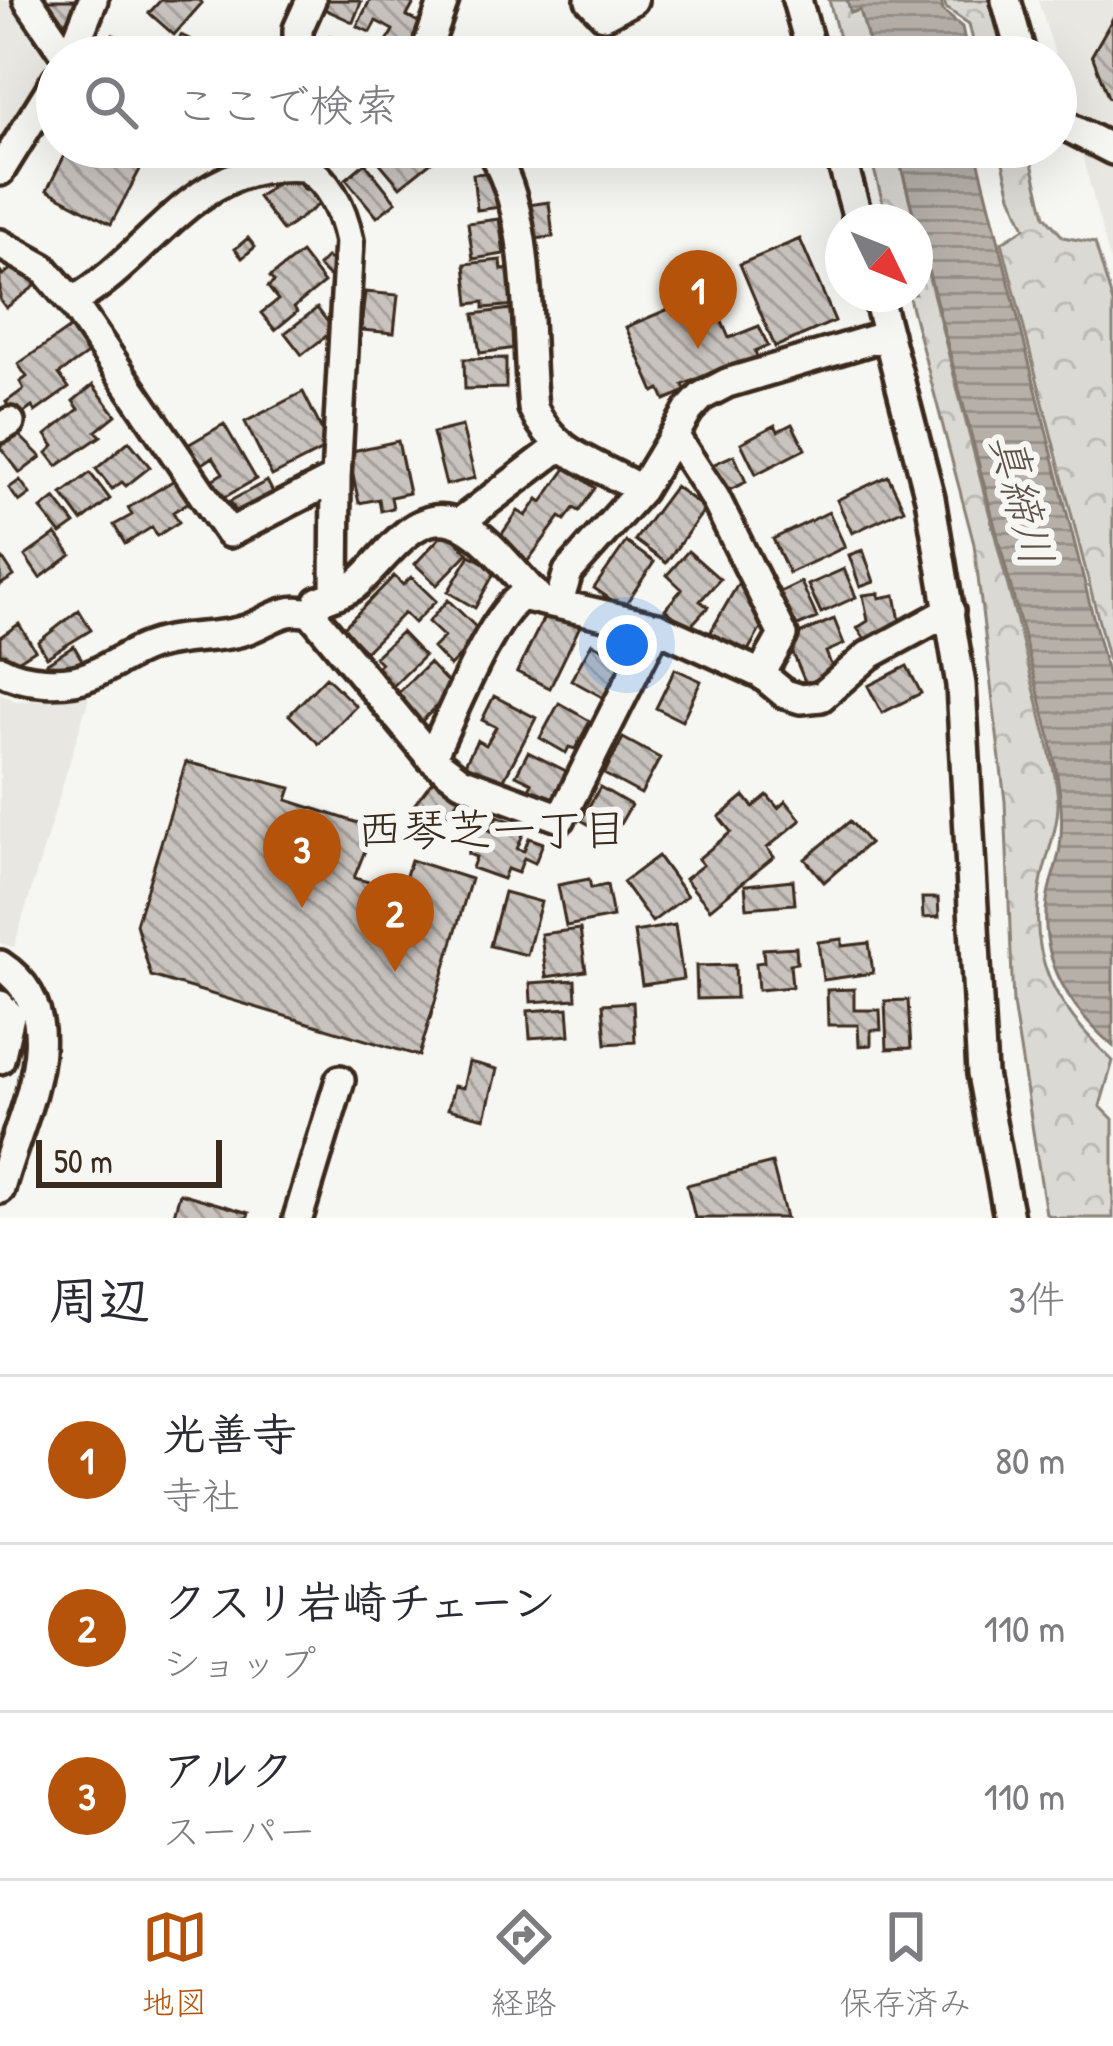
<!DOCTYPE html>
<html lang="ja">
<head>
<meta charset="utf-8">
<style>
	:root { --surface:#fff; --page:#f7f7f7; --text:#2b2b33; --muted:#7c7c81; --line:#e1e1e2; --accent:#b45309 }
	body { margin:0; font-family:"Patrick Hand","Klee One",sans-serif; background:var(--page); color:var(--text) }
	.compass { position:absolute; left:825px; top:204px; width:108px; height:108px; border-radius:50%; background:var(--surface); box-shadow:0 12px 48px #0002; rotate:133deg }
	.scale { position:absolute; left:36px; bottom:30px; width:186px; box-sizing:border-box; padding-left:12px; border:6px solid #3b2a1e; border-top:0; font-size:33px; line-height:42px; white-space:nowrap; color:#3b2a1e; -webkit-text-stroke:9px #f6f6f2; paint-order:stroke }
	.you { position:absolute; left:627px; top:645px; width:42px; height:42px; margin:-30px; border:9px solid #fff; border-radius:50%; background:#1a73e8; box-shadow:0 0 0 18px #1a73e833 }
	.badge { display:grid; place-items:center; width:78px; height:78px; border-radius:50%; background:var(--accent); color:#fff; font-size:39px; font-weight:700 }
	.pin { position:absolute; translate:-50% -99px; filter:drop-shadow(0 3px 6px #0008) }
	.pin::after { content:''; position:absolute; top:63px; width:42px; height:36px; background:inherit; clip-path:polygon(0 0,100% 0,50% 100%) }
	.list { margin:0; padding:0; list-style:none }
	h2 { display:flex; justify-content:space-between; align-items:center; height:156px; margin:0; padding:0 48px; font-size:51px }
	h2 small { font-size:39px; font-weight:400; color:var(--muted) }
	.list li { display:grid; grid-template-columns:78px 1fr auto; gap:36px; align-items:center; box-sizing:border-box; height:168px; padding:0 48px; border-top:3px solid var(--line) }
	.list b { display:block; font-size:45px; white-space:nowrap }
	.list p { margin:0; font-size:39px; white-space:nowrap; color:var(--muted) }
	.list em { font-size:39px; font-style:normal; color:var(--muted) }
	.icon { flex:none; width:66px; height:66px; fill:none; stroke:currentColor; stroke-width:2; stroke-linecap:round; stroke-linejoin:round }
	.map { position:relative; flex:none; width:1113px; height:1218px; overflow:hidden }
	.search { position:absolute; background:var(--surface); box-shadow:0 12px 48px #0002; left:36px; right:36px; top:36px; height:132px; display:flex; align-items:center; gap:30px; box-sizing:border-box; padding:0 42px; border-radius:66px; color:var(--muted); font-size:45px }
	.sheet { height:660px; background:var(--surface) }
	nav { display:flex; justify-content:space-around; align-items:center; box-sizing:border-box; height:168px; border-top:3px solid var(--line); background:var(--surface); font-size:33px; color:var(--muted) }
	nav a { display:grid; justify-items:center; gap:6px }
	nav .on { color:var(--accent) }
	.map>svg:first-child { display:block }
	.built { fill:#e8e7e2 }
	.park { fill:url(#park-crowns); stroke:#8a8278; stroke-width:3 }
	.water { fill:url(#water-rules); stroke:#857a71; stroke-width:3 }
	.building { fill:url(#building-back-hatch); stroke:#3b2a1e; stroke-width:3 }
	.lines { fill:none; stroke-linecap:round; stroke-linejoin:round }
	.minor-casing { stroke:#3b2a1e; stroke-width:36 }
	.minor { stroke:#f6f6f2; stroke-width:27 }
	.labels { text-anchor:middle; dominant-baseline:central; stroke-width:12; stroke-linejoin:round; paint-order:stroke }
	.water-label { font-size:45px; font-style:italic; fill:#605248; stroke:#f6f6f2 }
	.neighbourhood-label { font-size:45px; fill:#3b2a1e; stroke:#f6f6f2 }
</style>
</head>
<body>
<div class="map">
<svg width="1113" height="1218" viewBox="0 0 1113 1218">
	<defs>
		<pattern id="park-crowns" width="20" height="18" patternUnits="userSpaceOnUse" patternTransform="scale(3)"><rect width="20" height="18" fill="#dad9d3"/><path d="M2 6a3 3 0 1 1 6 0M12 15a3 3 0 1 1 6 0" fill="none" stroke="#bcbab5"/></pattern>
		<pattern id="water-rules" width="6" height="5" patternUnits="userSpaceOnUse" patternTransform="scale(3)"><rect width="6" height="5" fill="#b6b0a9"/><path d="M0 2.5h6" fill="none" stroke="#958f89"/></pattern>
		<pattern id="building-back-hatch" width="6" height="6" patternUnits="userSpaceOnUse" patternTransform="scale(3)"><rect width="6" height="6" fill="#c8c3be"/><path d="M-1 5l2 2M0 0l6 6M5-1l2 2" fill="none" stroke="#a49f9a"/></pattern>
	</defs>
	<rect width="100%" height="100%" fill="#f6f6f2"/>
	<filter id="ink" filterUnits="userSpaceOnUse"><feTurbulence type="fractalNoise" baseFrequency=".00833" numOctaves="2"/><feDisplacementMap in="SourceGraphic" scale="24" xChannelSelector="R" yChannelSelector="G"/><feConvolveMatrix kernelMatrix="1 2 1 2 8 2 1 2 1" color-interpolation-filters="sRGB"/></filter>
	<g filter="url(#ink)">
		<!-- built -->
		<path class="built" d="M0 0H24L55 50 0 144Z
			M1038 0H1113V272L1056 57Z
			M0 693 16 701 89 697 14 947 0 943Z"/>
		<!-- park -->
		<path class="park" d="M829 0H858L873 57H844Z
			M944 0H989L1004 57H977L969 24 946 8Z
			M868 147H896L915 222H888Z
			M999 147H1028L1045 216 1063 237 1095 243 1113 303V677L1002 242 1025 228 1011 195Z
			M915 223 1047 739C1051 760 1058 783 1058 804 1058 827 1047 855 1042 878 1025 958 1057 1008 1113 1061L1100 1106 1113 1119V1218H1057L1046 1214 1013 1004 1005 801 974 544 908 294H915Z"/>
		<!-- water -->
		<path class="water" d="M847 0H941L943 11 962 27 968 57H873L860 10 851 13Z
			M896 147H975L1113 696V1046C1070 1009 1039 960 1047 901 1049 882 1058 865 1060 847 1065 809 1057 774 1050 737Z"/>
		<!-- building -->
		<path class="building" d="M49 0H81L72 24 44 14Z
			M161 0H199L202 3 174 35 149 13Z
			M326 0H357L361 2 353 22 322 8Z
			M370 0 414 3 407 16 420 23 414 35 420 39 412 56 386 43 393 30 376 21 370 32 357 26Z
			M1113 18V100L1108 97 1092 55Z
			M113 35 161 52 160 57H105Z
			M181 35 202 45 196 57H171Z
			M330 36 360 49 357 57H321Z
			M69 147H152L111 224 47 190Z
			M397 147H426L436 158 400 187 379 162Z
			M502 147H550L543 163Z
			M365 163 396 202 377 217 346 179Z
			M497 172 501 207 477 210 473 174Z
			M291 173 304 190 309 186 321 203 283 231 258 197Z
			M549 202 553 237 524 240 521 206Z
			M499 219 504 254 473 259 468 223Z
			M248 238 255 247 242 258 235 249Z
			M800 239 835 321 775 347 740 264Z
			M301 253 324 283 294 307 297 312 275 330 261 313 278 300 268 287 274 282 270 277Z
			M327 257 342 272 333 281 318 266Z
			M501 260 502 270 512 269 516 305 484 308V302L469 304 465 264Z
			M16 265 23 274 28 270 39 283 6 308 0 300V271L3 275Z
			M365 292 398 295 394 333 361 330Z
			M709 292 729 338 759 326 768 346 755 351 759 363 732 375 728 365 683 385 686 391 665 400 660 389 654 392 626 327Z
			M317 308 334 330 302 355 285 333Z
			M511 309 516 348 480 353 474 314Z
			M71 327 89 353 59 374 69 388 35 412 32 407 17 418 6 402 24 389 20 382 27 377 18 364Z
			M506 358V388L465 389 464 359Z
			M93 385 116 415 96 431 101 436 57 466 47 453 54 446 46 435 79 409 73 401Z
			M303 392 330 446 272 476 245 422Z
			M224 424 256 479 218 501 207 483 223 473 213 457 198 467 186 446Z
			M792 424 805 449 756 474 741 443 775 425 778 431Z
			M462 426 475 478 446 485 433 433Z
			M17 433 41 457 20 473 0 447Z
			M129 441 150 467 126 486 122 482 112 489 96 469Z
			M398 441 409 493 391 497 393 508 381 511 379 499 359 503 348 452Z
			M734 455 746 482 725 492 712 465Z
			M567 467 595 488 579 511 574 508 565 520 560 517 525 565 495 544 518 511 526 516 538 499 542 502Z
			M90 473 110 499 82 521 62 494Z
			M888 476 904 509 852 533 837 500Z
			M176 479 189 502 173 512 179 522 157 536 152 527 125 544 114 525 132 515 128 508Z
			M20 480 30 494 19 502 9 488Z
			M267 481 277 500 240 519 230 501Z
			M675 486 705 509 666 563 635 540Z
			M55 498 75 524 61 534 41 509Z
			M829 512 845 547 789 573 773 539Z
			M446 531 468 553 437 585 415 564Z
			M56 534 71 555 40 578 25 556Z
			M626 542 654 562 623 608 594 588Z
			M863 550 874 582 860 587 849 555Z
			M688 551 720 579 700 601 708 607 688 629 665 609 682 589 667 575Z
			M470 555 496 570 475 608 448 592Z
			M3 559 14 576 0 585V561Z
			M844 569 856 597 821 613 808 585Z
			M394 576 403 585 411 577 436 601 414 623 404 613 366 651 343 628Z
			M739 582 761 628 746 654 710 633Z
			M801 582 817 618 793 628 778 593Z
			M879 593V598L895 595 901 626 870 646 857 628 868 621 863 595Z
			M448 600 482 633 450 666 433 648 444 637 428 622Z
			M548 609 581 624 550 688 517 672Z
			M79 610 91 630 47 657 38 642Z
			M834 619 844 644 826 652 834 672 806 684 787 639Z
			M19 624 35 650 5 669 0 661V637Z
			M401 632 424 656 387 692 369 674 381 663 375 657Z
			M592 643 624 660 604 698 571 680Z
			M74 646 82 660 56 676 47 663Z
			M429 663 454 689 420 723 394 697Z
			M907 666 921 693 882 713 868 686Z
			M675 669 701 681 682 721 656 708Z
			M326 677 356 706 319 744 289 715Z
			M494 696 536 718 502 783 465 764 477 740 486 745 496 727 482 720Z
			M559 703 590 721 575 749 569 747 566 753 540 738Z
			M623 738 660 758 641 794 604 774Z
			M528 752 570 773 554 804 528 791 532 783 516 775Z
			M186 762 291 788 287 800 374 828 354 878 401 891 411 860 471 879 419 1056 151 976 136 924Z
			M436 776 461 796 433 833 408 813Z
			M600 787 631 805 612 838 581 820Z
			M767 795 778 808 786 801 801 820 767 848 774 857 710 909 685 879 703 865 698 859 731 832 719 817 744 796 753 807Z
			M497 816 526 827 517 849 524 851 529 838 543 843 535 863 524 858 518 873 507 869 503 879 472 868 476 857 468 854 479 826 491 831Z
			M850 821 869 843 824 882 805 859Z
			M658 856 687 896 652 922 623 882Z
			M589 879 591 888 607 885 613 917 566 926 558 885Z
			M793 880 795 904 747 908 745 885Z
			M504 892 541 902 527 955 490 946Z
			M922 898H938L939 917 923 918Z
			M675 925 683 979 642 985 634 932Z
			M580 929 586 971 546 977 541 934Z
			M842 939V946L869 943 873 973 823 980 818 942Z
			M796 947 797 963 790 964 792 987 758 990 756 963 764 962 763 949Z
			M735 965 736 998 697 999 696 966Z
			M575 980 576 999 531 1002 530 983Z
			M854 989V1010H880L881 1030H871V1045L859 1046 858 1025H828L827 990Z
			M908 1000 911 1048 887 1049 885 1001Z
			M633 1002 635 1042 606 1044 603 1004Z
			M568 1008 570 1035 530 1038 528 1011Z
			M469 1062 497 1069 485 1118 448 1109 454 1086 463 1088Z
			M772 1163 786 1218H695L687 1185Z
			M180 1193 249 1213 247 1218H173Z"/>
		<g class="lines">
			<defs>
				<path id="minor" d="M28 0 67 57
					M590 0 604 15 633 0
					M797 0 813 57
					M1006 0 1022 57
					M70 57 93 0
					M298 57V29L311 0
					M424 57 444 0
					M1056 121 1113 150
					M315 147 305 167C331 183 343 212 349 241L336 478 335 594
					M489 147C534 212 525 330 533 408 556 458 598 463 641 490
					M838 147 859 222
					M0 171 57 79
					M0 244 43 268 72 302 229 533 336 478
					M877 294 930 498 961 685 982 1074 1009 1218
					M72 302C156 254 193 158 305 167
					M0 428 10 422
					M675 437 715 498 783 635 761 674
					M459 523 559 447
					M319 601C331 596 344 593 354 586 385 562 415 501 462 525 490 539 515 575 538 597
					M559 602 568 572 641 490 689 410 702 396 727 383 888 335
					M0 670C23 683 66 686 91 675 111 667 129 653 150 646 181 635 215 639 242 631 268 624 283 604 312 614L431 758 461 781 561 818 657 627
					M431 758C451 719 489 618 522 596L657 627 761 674 785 694 801 699 821 697 869 655 950 611
					M0 965C79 1017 18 1118 0 1189
					M0 1005 10 1016 0 1059
					M298 1218 340 1080"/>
			</defs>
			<!-- minor casing -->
			<use href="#minor" class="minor-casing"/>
			<!-- minor -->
			<use href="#minor" class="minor"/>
		</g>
	</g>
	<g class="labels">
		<!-- water labels -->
		<g class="water-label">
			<text transform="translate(1023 499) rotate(76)">真締川</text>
		</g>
		<!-- neighbourhood labels -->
		<g class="neighbourhood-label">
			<text x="492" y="828">西琴芝一丁目</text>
		</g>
	</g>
</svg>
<svg class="compass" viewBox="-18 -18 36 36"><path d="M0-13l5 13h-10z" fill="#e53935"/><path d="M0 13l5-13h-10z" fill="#7c7c81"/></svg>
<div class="scale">50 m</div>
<div class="you"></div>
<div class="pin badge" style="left:698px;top:349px">1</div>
<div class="pin badge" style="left:395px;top:972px">2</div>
<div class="pin badge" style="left:302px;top:908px">3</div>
<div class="search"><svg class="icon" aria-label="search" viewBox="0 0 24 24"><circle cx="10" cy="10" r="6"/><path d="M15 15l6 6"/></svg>ここで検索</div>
</div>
<section class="sheet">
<h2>周辺<small>3件</small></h2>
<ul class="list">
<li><span class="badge">1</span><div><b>光善寺</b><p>寺社</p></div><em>80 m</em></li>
<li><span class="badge">2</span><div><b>クスリ岩崎チェーン</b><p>ショップ</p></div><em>110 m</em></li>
<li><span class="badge">3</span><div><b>アルク</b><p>スーパー</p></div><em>110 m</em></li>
</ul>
</section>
<nav>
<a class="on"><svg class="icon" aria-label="map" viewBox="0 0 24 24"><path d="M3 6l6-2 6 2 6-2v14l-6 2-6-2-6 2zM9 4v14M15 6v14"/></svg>地図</a>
<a><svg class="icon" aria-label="directions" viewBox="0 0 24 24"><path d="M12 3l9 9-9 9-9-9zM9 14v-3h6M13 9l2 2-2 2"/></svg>経路</a>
<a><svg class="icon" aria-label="saved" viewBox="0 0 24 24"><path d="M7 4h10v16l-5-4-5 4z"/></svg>保存済み</a>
</nav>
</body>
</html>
